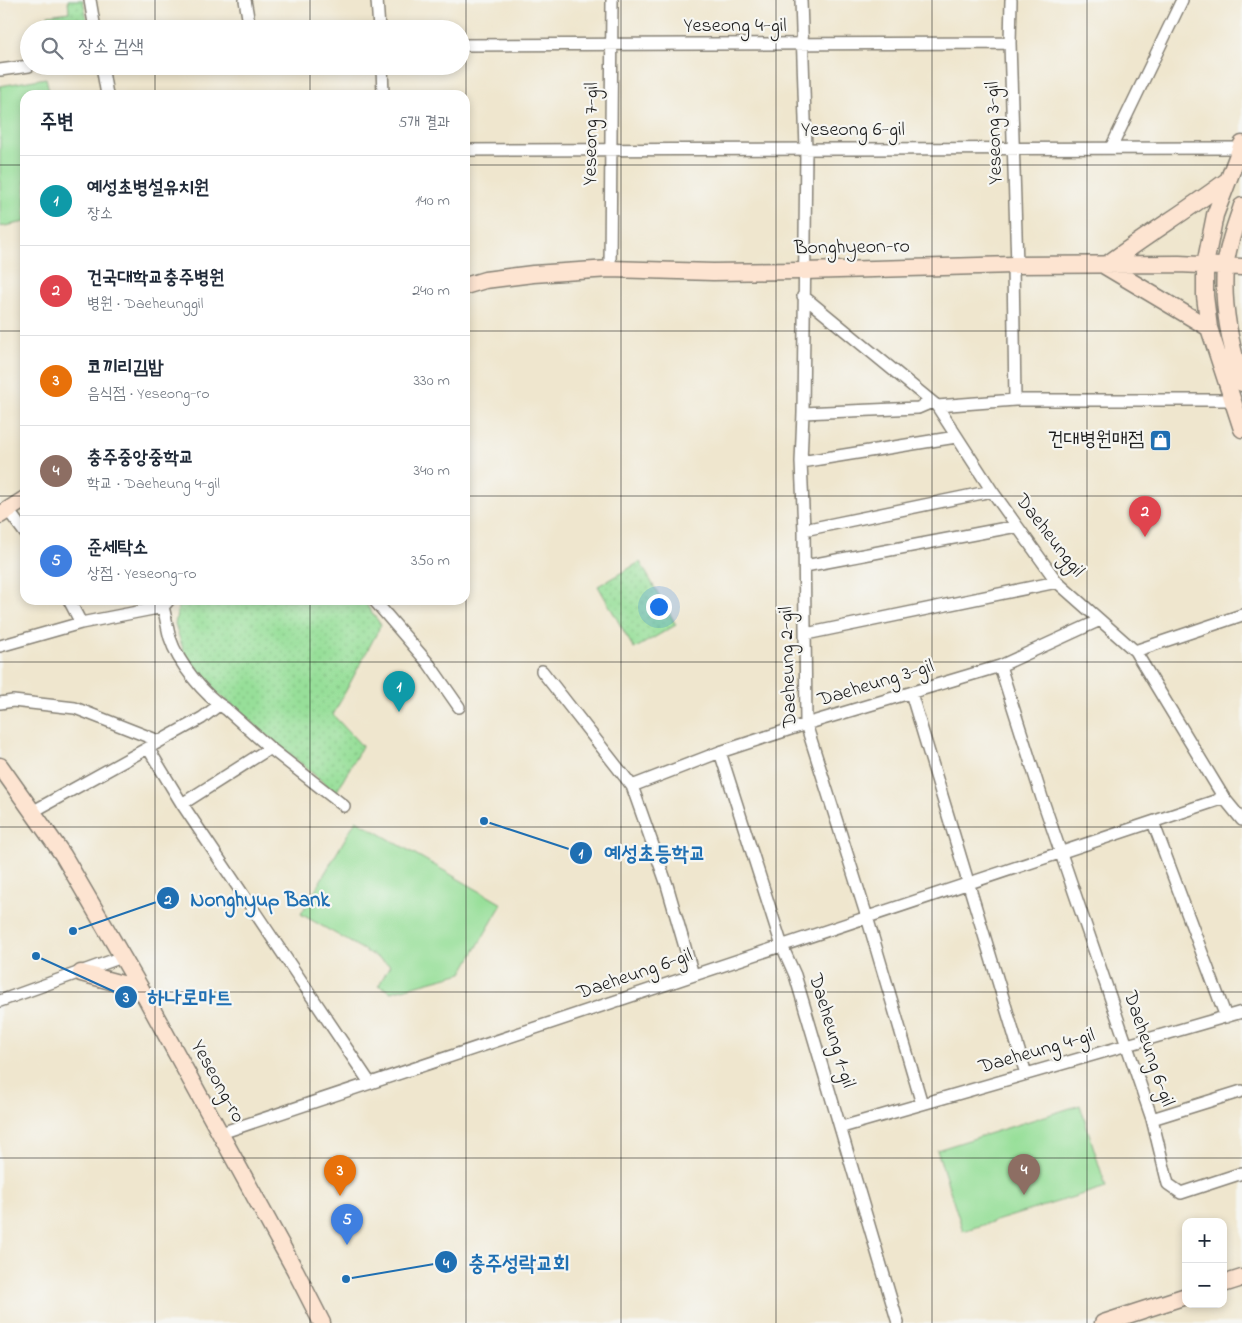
<!DOCTYPE html>
<html lang="ko">
<head>
<meta charset="utf-8">
<style>
	:root { --surface:#fff; --page:#f2f2f3; --text:#1f2937; --muted:#747a83; --line:#e0e1e3; --accent:#b45309 }
	body { margin:0; font-family:"Indie Flower","Poor Story",sans-serif; background:var(--page); color:var(--text) }
	.controls { position:absolute; right:15px; bottom:15px; display:grid; overflow:hidden; border-radius:10px; box-shadow:0 2px 8px #0003 }
	.controls button { width:45px; height:45px; display:grid; place-items:center; padding:0; border:0; border-bottom:1px solid var(--line); background:var(--surface); color:var(--text); font:25px sans-serif }
	.you { position:absolute; left:658px; top:606px; width:18px; height:18px; margin:-12px; border:4px solid #fff; border-radius:50%; background:#1a73e8; box-shadow:0 0 0 8px #1a73e833 }
	.badge { display:grid; place-items:center; width:32px; height:32px; border-radius:50%; background:var(--accent); color:#fff; font-size:16px; font-weight:700 }
	.pin { position:absolute; translate:-50% -41px; filter:drop-shadow(0 1px 2px #0008) }
	.pin::after { content:''; position:absolute; top:26px; width:18px; height:15px; background:inherit; clip-path:polygon(0 0,100% 0,50% 100%) }
	.list { margin:0; padding:0; list-style:none }
	h2 { display:flex; justify-content:space-between; align-items:center; height:65px; margin:0; padding:0 20px; font-size:21px }
	h2 small { font-size:16px; font-weight:400; color:var(--muted) }
	.list li { display:grid; grid-template-columns:32px 1fr auto; gap:15px; align-items:center; box-sizing:border-box; height:90px; padding:0 20px; border-top:1px solid var(--line) }
	.list b { display:block; font-size:19px; white-space:nowrap }
	.list p { margin:0; font-size:16px; white-space:nowrap; color:var(--muted) }
	.list em { font-size:16px; font-style:normal; color:var(--muted) }
	.icon { flex:none; width:28px; height:28px; fill:none; stroke:currentColor; stroke-width:2; stroke-linecap:round; stroke-linejoin:round }
	.map { position:relative; flex:none; width:1242px; height:1323px; overflow:hidden }
	.search { position:absolute; background:var(--surface); box-shadow:0 2px 8px #0003; left:20px; top:20px; width:450px; height:55px; display:flex; align-items:center; gap:12px; box-sizing:border-box; padding:0 18px; border-radius:28px; color:var(--muted); font-size:19px }
	.panel { position:absolute; background:var(--surface); box-shadow:0 2px 8px #0003; left:20px; top:90px; width:450px; height:515px; border-radius:15px }
	.map>svg:first-child { display:block }
	.grass { fill:url(#grass-dots); stroke:#5a7e5a }
	.pitch { fill:#97df99; stroke:#5a7e5a }
	.lines { fill:none; stroke-linecap:round; stroke-linejoin:round }
	.street-casing { stroke:#868175; stroke-width:14 }
	.secondary-casing { stroke:#868175; stroke-width:19 }
	.street { stroke:#fff; stroke-width:11 }
	.secondary { stroke:#fde4d1; stroke-width:16 }
	.grid { fill:none; stroke:#1c1c1c; stroke-width:1; stroke-opacity:0.55 }
	.labels { text-anchor:middle; dominant-baseline:central; stroke-width:4.5; stroke-linejoin:round; paint-order:stroke }
	.street-label { font-size:20px; fill:#1c1c1c; stroke:#f6f6f2 }
	.poi-label { font-size:20px; fill:#1c1c1c; stroke:#f6f6f2; text-anchor:end }
	.leader { fill:none; stroke:#1f6fb2; stroke-width:2 }
	.callout-dot { fill:#1f6fb2; stroke:#f6f6f2; stroke-width:2 }
	.mark-label { font-size:15px; text-anchor:middle; font-weight:bold; fill:#fff }
	.callout-label { font-size:21px; text-anchor:middle; font-weight:bold; fill:#1f6fb2; stroke:#f6f6f2; stroke-width:4.5; stroke-linejoin:round; paint-order:stroke }
</style>
</head>
<body>
<div class="map">
<svg width="1242" height="1323" viewBox="0 0 1242 1323">
	<defs>
		<pattern id="grass-dots" width="8" height="8" patternUnits="userSpaceOnUse" patternTransform="scale(1.25)"><rect width="8" height="8" fill="#97df99"/><path d="M2 2h.1M6 6h.1" fill="none" stroke="#82bf83" stroke-width="1.8" stroke-linecap="round"/></pattern>
	</defs>
	<rect width="100%" height="100%" fill="#f6f6f2"/>
	<filter id="ink" filterUnits="userSpaceOnUse"><feTurbulence type="fractalNoise" baseFrequency=".02" numOctaves="2"/><feDisplacementMap in="SourceGraphic" scale="10" xChannelSelector="R" yChannelSelector="G"/><feConvolveMatrix kernelMatrix="1 2 1 2 8 2 1 2 1" color-interpolation-filters="sRGB"/></filter>
	<filter id="wash" filterUnits="userSpaceOnUse"><feTurbulence type="fractalNoise" baseFrequency=".0096" numOctaves="4" result="noise"/><feDisplacementMap in="SourceGraphic" scale="20" xChannelSelector="R" yChannelSelector="G"/><feGaussianBlur stdDeviation="1.12" result="paint"/><feColorMatrix in="noise" values="0 0 0 0 0 0 0 0 0 0 0 0 0 0 0 0 0 1.4 0 .05"/><feComposite in="paint" operator="in"/></filter>
	<g filter="url(#wash)">
		<rect width="100%" height="100%" fill="#efe6ce"/>
		<!-- grass -->
		<path class="grass" d="M68 0H83L89 29H50L48 15 69 12Z
			M640 562 676 625 634 649 598 586Z
			M183 600H363L381 625 333 715 362 746 336 793 205 683 184 652 175 624 178 607Z"/>
		<!-- pitch -->
		<path class="pitch" d="M46 78 50 95H25V222L0 227V86Z
			M356 820 502 904 462 973 391 992 379 985 390 965 301 914Z
			M1080 1105 1106 1187 963 1231 937 1150Z"/>
	</g>
	<g filter="url(#ink)">
		<g class="lines">
			<defs>
				<path id="street" d="M90 0 95 29
					M245 0 250 29
					M377 0 379 29
					M801 0 806 149 803 413 801 462 804 530 806 724 867 917 922 1104
					M1011 0 1010 43 1017 265
					M461 45 1010 43
					M102 66 107 95
					M382 66 383 95
					M0 70 29 66
					M1111 148 1182 0
					M465 150 1240 148
					M1013 265 1015 400
					M610 269 612 0
					M803 296 937 406 992 491 1057 582 1135 651 1224 798 1242 820
					M937 406 1015 400H1233
					M803 413 918 408 932 402
					M801 462 956 437
					M8 510 25 533
					M804 530 992 491
					M805 566 1017 526
					M69 600 81 623
					M374 600 429 664 459 707
					M163 607C166 617 167 628 170 638 178 663 204 695 226 709L270 748 344 806
					M806 634 1057 582
					M0 646 81 623 163 607 169 600
					M1135 651 1242 615
					M1000 666 1042 798 1152 1119 1168 1184 1181 1193 1242 1173
					M542 671 632 786 667 885 693 975
					M911 693 1026 1074
					M0 703 13 701 75 708 159 741
					M148 748 182 804 370 1083
					M720 752 782 946 795 975 898 1323
					M632 786 720 752 806 724 1000 666 1098 621
					M182 804 270 748
					M32 812 202 718 219 705
					M1153 822 1226 1017
					M0 1001 122 957
					M1152 1119 1242 1091
					M842 1127 1242 1012
					M221 1133 1224 798"/>
				<path id="secondary" d="M1242 144 1215 215 1205 265V296L1209 328 1242 429
					M1242 206C1235 226 1227 248 1225 269 1222 308 1231 346 1242 383
					M465 286 485 280 533 274 610 269 713 272 804 271 1013 265 1179 264 1242 267
					M1209 328 1105 266C1145 236 1188 210 1228 180
					M0 515 25 499
					M0 766 63 855 141 989 295 1270 322 1323
					M81 973 141 989
					M1223 1284 1242 1278
					M1103 1323 1186 1296"/>
			</defs>
			<!-- street casing -->
			<use href="#street" class="street-casing"/>
			<!-- secondary casing -->
			<use href="#secondary" class="secondary-casing"/>
			<!-- street -->
			<use href="#street" class="street"/>
			<!-- secondary -->
			<use href="#secondary" class="secondary"/>
		</g>
	</g>
	<!-- grid -->
	<path class="grid" d="M155 0V29M310 0V29M466 0V1323M621 0V1323M776 0V1323M932 0V1323M1087 0V1323M155 66V95M310 66V95M0 165H25M465 165H1242M0 331H25M465 331H1242M0 496H25M465 496H1242M155 600V1323M310 600V1323M0 662H1242M0 827H1242M0 992H1242M0 1158H1242"/>
	<!-- icons -->
	<defs>
		<symbol id="shop-square" viewBox="-11 -11 22 22"><rect x="-9" y="-9" width="18" height="18" rx="4" fill="#1f6fb2" stroke="#f6f6f2"/><path d="M-5-2.5h2.3a2.7 3.5 0 0 1 5.4 0H5L5.5 6h-11ZM-1.5-2.5h3a1.5 2.3 0 0 0-3 0Z" fill="#fff"/></symbol>
	</defs>
	<g fill-rule="evenodd">
		<use href="#shop-square" x="1148" y="428" width="25" height="25"/>
	</g>
	<g class="labels">
		<!-- street labels -->
		<g class="street-label">
			<text x="735" y="26">Yeseong 4-gil</text>
			<text x="853" y="130">Yeseong 6-gil</text>
			<text transform="translate(995 133) rotate(-92)">Yeseong 3-gil</text>
			<text transform="translate(592 134) rotate(-89)">Yeseong 7-gil</text>
			<text transform="translate(852 248) rotate(-1)">Bonghyeon-ro</text>
			<text transform="translate(1049 536) rotate(52)">Daeheunggil</text>
			<text transform="translate(789 667) rotate(-92)">Daeheung 2-gil</text>
			<text transform="translate(876 684) rotate(-17)">Daeheung 3-gil</text>
			<text transform="translate(635 975) rotate(-19)">Daeheung 6-gil</text>
			<text transform="translate(831 1031) rotate(73)">Daeheung 1-gil</text>
			<text transform="translate(1148 1049) rotate(71)">Daeheung 6-gil</text>
			<text transform="translate(1037 1052) rotate(-16)">Daeheung 4-gil</text>
			<text transform="translate(217 1082) rotate(61)">Yeseong-ro</text>
		</g>
		<!-- poi labels -->
		<g class="poi-label">
			<text x="1144" y="440">건대병원매점</text>
		</g>
	</g>
	<!-- callouts -->
	<path class="leader" d="M484 821L581 853M73 931L168 898M36 956L126 997M346 1279L446 1262"/>
	<g class="callout-dot">
		<circle cx="484" cy="821" r="5"/>
		<circle cx="73" cy="931" r="5"/>
		<circle cx="36" cy="956" r="5"/>
		<circle cx="346" cy="1279" r="5"/>
		<circle cx="581" cy="853" r="12"/>
		<circle cx="168" cy="898" r="12"/>
		<circle cx="126" cy="997" r="12"/>
		<circle cx="446" cy="1262" r="12"/>
	</g>
	<g class="mark-label">
		<text x="581" y="858">1</text>
		<text x="168" y="904">2</text>
		<text x="126" y="1002">3</text>
		<text x="446" y="1268">4</text>
	</g>
	<g class="callout-label">
		<text x="655" y="860">예성초등학교</text>
		<text x="260" y="906">Nonghyup Bank</text>
		<text x="190" y="1004">하나로마트</text>
		<text x="519" y="1270">충주성락교회</text>
	</g>
</svg>
<div class="controls">
<button>+</button>
<button>−</button>
</div>
<div class="you"></div>
<div class="pin badge" style="left:399px;top:712px;background:#0f9aa8">1</div>
<div class="pin badge" style="left:1145px;top:537px;background:#e0444e">2</div>
<div class="pin badge" style="left:340px;top:1196px;background:#e8710a">3</div>
<div class="pin badge" style="left:1024px;top:1195px;background:#8d6e63">4</div>
<div class="pin badge" style="left:347px;top:1245px;background:#3f7fe0">5</div>
<div class="search"><svg class="icon" aria-label="search" viewBox="0 0 24 24"><circle cx="10" cy="10" r="6"/><path d="M15 15l6 6"/></svg>장소 검색</div>
<section class="panel">
<h2>주변<small>5개 결과</small></h2>
<ul class="list">
<li><span class="badge" style="background:#0f9aa8">1</span><div><b>예성초병설유치원</b><p>장소</p></div><em>140 m</em></li>
<li><span class="badge" style="background:#e0444e">2</span><div><b>건국대학교충주병원</b><p>병원 · Daeheunggil</p></div><em>240 m</em></li>
<li><span class="badge" style="background:#e8710a">3</span><div><b>코끼리김밥</b><p>음식점 · Yeseong-ro</p></div><em>330 m</em></li>
<li><span class="badge" style="background:#8d6e63">4</span><div><b>충주중앙중학교</b><p>학교 · Daeheung 4-gil</p></div><em>340 m</em></li>
<li><span class="badge" style="background:#3f7fe0">5</span><div><b>준세탁소</b><p>상점 · Yeseong-ro</p></div><em>350 m</em></li>
</ul>
</section>
</div>
</body>
</html>
